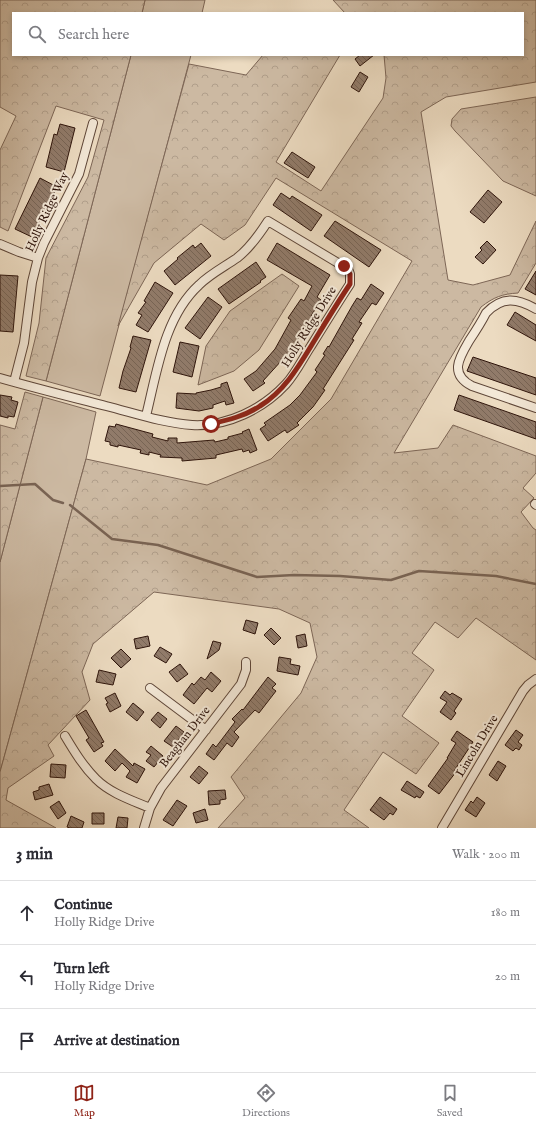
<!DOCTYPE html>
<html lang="en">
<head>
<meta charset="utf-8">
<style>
	:root { --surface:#fff; --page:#f7f7f7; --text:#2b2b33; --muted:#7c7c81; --line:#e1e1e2; --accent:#8f2418 }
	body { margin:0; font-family:"IM FELL English",serif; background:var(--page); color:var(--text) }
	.stop { position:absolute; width:12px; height:12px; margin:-9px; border:3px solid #8f2418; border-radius:50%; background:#fff }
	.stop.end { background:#8f2418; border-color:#fff; box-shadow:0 1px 4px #0008 }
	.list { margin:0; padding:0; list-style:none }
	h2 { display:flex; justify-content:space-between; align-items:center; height:52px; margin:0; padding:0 16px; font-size:17px }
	h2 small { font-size:13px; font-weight:400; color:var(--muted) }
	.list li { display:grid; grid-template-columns:26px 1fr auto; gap:12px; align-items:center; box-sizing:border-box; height:64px; padding:0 16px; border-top:1px solid var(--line) }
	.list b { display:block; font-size:15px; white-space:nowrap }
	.list p { margin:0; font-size:13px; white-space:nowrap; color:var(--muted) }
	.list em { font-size:13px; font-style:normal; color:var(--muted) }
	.icon { flex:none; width:22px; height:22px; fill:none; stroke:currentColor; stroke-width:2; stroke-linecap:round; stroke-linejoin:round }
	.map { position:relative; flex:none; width:536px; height:828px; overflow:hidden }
	.search { position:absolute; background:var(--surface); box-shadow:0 2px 6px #0003; left:12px; right:12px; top:12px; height:44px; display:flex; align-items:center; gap:10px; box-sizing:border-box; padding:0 14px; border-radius:0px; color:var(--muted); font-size:15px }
	.sheet { height:244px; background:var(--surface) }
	nav { display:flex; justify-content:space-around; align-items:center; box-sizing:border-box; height:56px; border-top:1px solid var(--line); background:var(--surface); font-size:11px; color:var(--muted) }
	nav a { display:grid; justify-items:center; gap:2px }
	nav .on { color:var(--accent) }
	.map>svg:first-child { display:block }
	.grass { fill:#ccb9a2; stroke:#7d6656 }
	.forest { fill:url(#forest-crowns); stroke:#7d6656 }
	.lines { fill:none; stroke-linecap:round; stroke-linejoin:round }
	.stream { stroke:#796353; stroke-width:2.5 }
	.building { fill:url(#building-back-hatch); stroke:#2e140b }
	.minor-casing { stroke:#5e4638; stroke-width:10 }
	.minor { stroke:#f3e8d7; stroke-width:8 }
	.route { stroke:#8f2418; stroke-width:5 }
	.labels { text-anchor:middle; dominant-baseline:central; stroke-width:4; stroke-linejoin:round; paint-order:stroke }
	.street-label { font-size:12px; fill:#2e140b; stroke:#f3e8d7 }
</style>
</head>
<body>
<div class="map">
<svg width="536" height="828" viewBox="0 0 536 828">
	<defs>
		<pattern id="forest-crowns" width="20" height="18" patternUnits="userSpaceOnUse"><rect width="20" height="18" fill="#ccb9a2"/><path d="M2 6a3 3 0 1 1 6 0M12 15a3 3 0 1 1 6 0" fill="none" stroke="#b09e8a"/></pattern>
		<pattern id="building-back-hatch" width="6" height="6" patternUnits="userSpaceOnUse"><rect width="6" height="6" fill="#917b6a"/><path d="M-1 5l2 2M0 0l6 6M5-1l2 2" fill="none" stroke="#776455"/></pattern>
	</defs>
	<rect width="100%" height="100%" fill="#ecdbc1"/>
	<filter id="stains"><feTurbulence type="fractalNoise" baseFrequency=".005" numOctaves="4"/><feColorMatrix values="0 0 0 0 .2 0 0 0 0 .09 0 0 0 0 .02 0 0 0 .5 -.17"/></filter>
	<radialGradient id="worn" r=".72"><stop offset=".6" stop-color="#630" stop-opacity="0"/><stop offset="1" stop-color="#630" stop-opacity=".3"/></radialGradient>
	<!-- grass -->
	<path class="grass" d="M145 0H205L202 13H142Z
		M131 55H191L100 396 46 381Z
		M43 397 96 412 86 459 0 772V562Z"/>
	<!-- forest -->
	<path class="forest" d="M0 0H145L142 13H13V55H131L46 381 26 376 39 323 46 258 88 177 104 120 56 106 8 231 0 227V150L16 116 0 107Z
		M333 0H536V82L446 97 421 112 448 280 473 285 510 275 536 221V263L518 293C502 294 494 297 481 307L394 453 438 448 453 425 536 456V473L523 488 534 498 521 512 533 528 536 530V660L476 618 458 638 435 622 412 653 434 670 402 716 439 743 416 774 383 752 344 810 369 828H218L245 798 231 777 301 693 317 657 310 623 279 609 154 592 93 644 82 672 90 700 48 745 54 756 8 788 6 800 56 828H0V772L86 459 207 485 271 459 331 399 412 261 276 178 245 225 224 240 201 224 154 263 118 326 189 64 246 75 263 55H340L276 162 321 191 383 98 386 78 384 55H523V13H345Z
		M536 97V196L503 181 455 131 451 126 452 119 461 109Z
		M282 274 299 286 259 350 234 371 198 385 206 346 230 311Z
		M25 392 43 397 0 562V425L15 429Z"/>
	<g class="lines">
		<!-- stream -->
		<path class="stream" d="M0 486 35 484 53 500 63 503
			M70 505 112 539 158 545 257 577 294 575 340 576 391 580 419 571 496 576 536 584"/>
	</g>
	<!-- building -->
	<path class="building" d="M360 55H374L360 66 355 59Z
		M360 72 368 77 359 92 351 87Z
		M60 124 75 128 64 172 46 167 54 134 57 135Z
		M292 152 315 167 308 178 284 163Z
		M40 178 57 187 32 237 15 229Z
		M488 190 502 202 484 223 470 212Z
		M281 193 290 199 292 196 322 215 311 231 273 205Z
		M335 221 381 250 369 267 324 236Z
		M487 241 496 250 483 264 475 257 482 250 480 248Z
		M201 243 211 256 175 285 164 271 178 259 177 258 193 245 195 248Z
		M277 243 330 275 317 297 321 300 311 316 312 317 284 361 282 360 263 381 265 383 253 391 244 379 256 371 275 349 291 320 288 318 301 299 304 301 312 286 267 260Z
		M256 262 266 277 260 281 261 282 229 304 218 289Z
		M536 271V295L525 289Z
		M0 275 18 276 13 332 0 331Z
		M155 282 173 293 148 332 136 325 142 315 138 313 146 302 144 301Z
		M371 284 384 293 376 305 372 303 359 322 362 323 352 339 354 340 323 389 325 390 313 407 297 423 299 425 287 433 285 430 268 441 260 429 266 425 264 423 290 405 300 395 317 372 315 370 325 355 323 354 328 346 329 347 352 306 357 298 361 300Z
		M208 297 222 307 200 339 185 328Z
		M515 312 536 325V341L507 325Z
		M133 336 151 340 136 392 119 388 123 371 131 348 130 347Z
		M180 342 199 346 192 377 173 372Z
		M473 357 536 378V395L467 371Z
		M227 382 234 403 226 405 225 401 213 405V408L199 411 176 408 177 393 196 394V393L211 390 221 387V384Z
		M0 395 12 397 11 400 18 402 14 417 8 416V418L0 416Z
		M459 395 536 422V439L454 410Z
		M116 424 153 434 152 437 168 441V438H177V443L214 440 215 442 228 439V437L243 433 242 432 249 429 257 450 250 453 249 450 243 452 242 449 216 455V458L182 461V458L160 457 161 455 149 452V455L140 453 141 450 118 445V447L110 445V442L105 441 109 426 115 427Z
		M246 620 258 623 255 634 243 630Z
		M271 628 281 638 274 645 264 635Z
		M305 634 307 646 298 648 296 636Z
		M148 636 150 646 136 649 134 639Z
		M213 641 221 643 219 650 207 659Z
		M160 647 172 654 166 663 154 656Z
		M121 649 131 659 121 668 111 658Z
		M279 657 291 659 290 664 300 666 298 675 277 671Z
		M180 664 188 674 177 682 169 672Z
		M99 670 116 674 113 685 96 682Z
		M211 672 221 681 212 692 207 688 194 704 183 695 192 683 194 685 201 677 205 680Z
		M268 677 276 684 272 688 276 691 259 713 255 710 234 732 239 737 232 747 227 743 214 760 206 754 213 744 216 747 235 722 232 719 242 709 243 710Z
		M445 691 450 695 452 693 462 699 454 711 456 713 451 720 440 712 447 702 440 698Z
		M115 693 121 706 110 712 106 704 108 703 105 698Z
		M133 703 144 712 137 721 126 712Z
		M86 710 104 742 101 743 103 746 94 752 86 740 89 738 76 716Z
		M158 712 167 719 160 728 151 720Z
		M176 726 184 732 173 747 164 741Z
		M516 730 523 735 518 742 522 745 519 750 516 748 513 751 505 745Z
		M457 731 473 742 454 771 456 772 439 794 428 786 448 758H447L456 743 451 740Z
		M151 746 163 756 154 767 146 761 151 755 146 752Z
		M115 749 133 766 134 763 145 769 137 783 126 777 130 771 122 763 115 771 105 761Z
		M498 761 506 766 497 781 489 775Z
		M51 764 66 765 65 778 50 777Z
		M199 766 208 773 199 784 190 777Z
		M407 781 424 792 420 798 416 796 415 798 401 790Z
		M49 784 53 795 35 800 33 792 39 790V787Z
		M225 790 226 799 220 800V804L209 805 208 791Z
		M380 797 397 809 393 815 390 813 384 820 370 810Z
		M477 797 485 803 476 817 465 810 471 801 473 803Z
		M177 800 187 806 173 826 163 820Z
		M59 801 66 813 58 819 50 807Z
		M205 809 208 820 196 823 193 813Z
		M92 813H104V824H92Z
		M71 816 84 822 82 828H70L67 827Z
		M118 817 128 818 127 828H116Z"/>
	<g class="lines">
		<defs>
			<path id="minor" d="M0 244 19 252 38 258
				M536 309C517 298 502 296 486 313 481 323 475 332 469 341 459 358 449 374 472 386L536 408
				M0 378C35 388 71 397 106 406 134 413 163 423 192 425 227 427 263 409 286 384 296 373 303 358 311 346 324 325 337 304 350 284V274L348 269 268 221C259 235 250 248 237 258 224 267 210 274 199 285 164 317 157 372 146 416
				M14 382 24 343 32 282 38 258 44 243 79 174 93 123
				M535 504 536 505
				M150 688 206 730
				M65 736C74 751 83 766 96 779 110 793 131 800 150 808
				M144 828 150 808 161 788 241 684 246 670V662
				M442 828 523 691 528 685 536 679"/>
		</defs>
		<!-- minor casing -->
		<use href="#minor" class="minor-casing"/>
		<!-- minor -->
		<use href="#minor" class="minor"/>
	</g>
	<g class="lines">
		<!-- route -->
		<path class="route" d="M211 424C228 420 245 416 260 406 286 390 300 364 316 338 327 320 338 302 350 284V274L344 266"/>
	</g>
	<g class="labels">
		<!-- street labels -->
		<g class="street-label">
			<text transform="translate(47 212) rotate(-65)">Holly Ridge Way</text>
			<text transform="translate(309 327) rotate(-58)">Holly Ridge Drive</text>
			<text transform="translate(185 737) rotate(-52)">Beaghan Drive</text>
			<text transform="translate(477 746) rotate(-59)">Lincoln Drive</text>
		</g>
	</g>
	<rect width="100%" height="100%" filter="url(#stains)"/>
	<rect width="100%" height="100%" fill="url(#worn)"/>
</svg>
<div class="stop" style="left:211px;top:424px"></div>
<div class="stop end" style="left:344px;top:266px"></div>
<div class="search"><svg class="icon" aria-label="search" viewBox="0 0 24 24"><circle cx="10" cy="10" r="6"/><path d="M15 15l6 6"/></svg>Search here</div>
</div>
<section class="sheet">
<h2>3 min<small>Walk · 200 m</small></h2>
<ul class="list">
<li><svg class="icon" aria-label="ahead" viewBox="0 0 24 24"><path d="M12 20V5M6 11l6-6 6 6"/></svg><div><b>Continue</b><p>Holly Ridge Drive</p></div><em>180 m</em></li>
<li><svg class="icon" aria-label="left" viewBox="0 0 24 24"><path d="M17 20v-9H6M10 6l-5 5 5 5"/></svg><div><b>Turn left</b><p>Holly Ridge Drive</p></div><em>20 m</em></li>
<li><svg class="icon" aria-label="arrive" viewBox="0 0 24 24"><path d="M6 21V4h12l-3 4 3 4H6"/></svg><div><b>Arrive at destination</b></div></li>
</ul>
</section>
<nav>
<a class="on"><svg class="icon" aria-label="map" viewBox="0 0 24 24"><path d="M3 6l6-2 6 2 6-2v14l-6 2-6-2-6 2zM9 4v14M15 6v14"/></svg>Map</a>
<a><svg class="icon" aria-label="directions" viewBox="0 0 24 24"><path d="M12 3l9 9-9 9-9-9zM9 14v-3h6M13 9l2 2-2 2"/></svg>Directions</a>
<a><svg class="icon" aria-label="saved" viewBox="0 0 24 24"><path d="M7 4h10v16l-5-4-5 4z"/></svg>Saved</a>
</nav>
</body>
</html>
